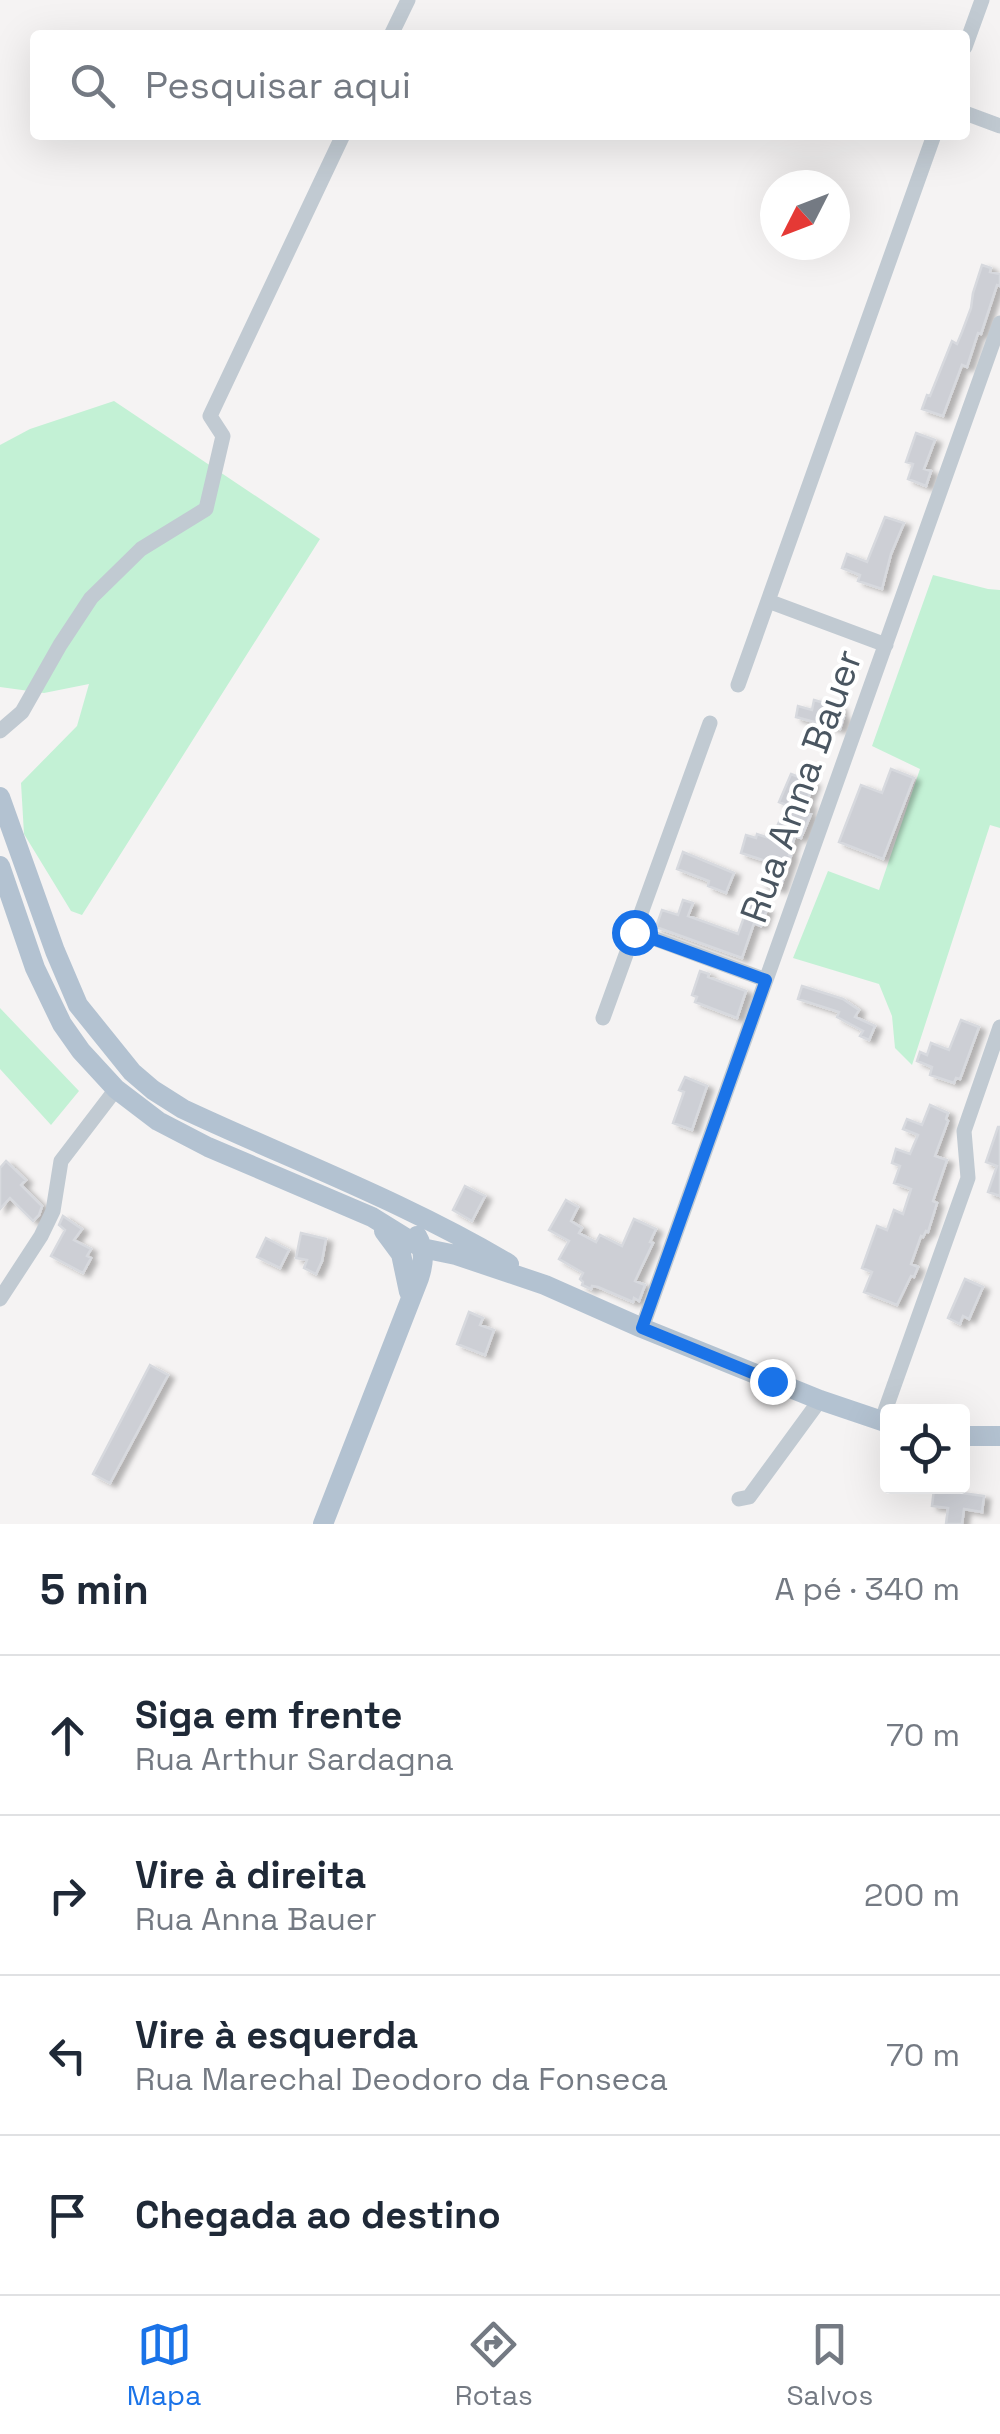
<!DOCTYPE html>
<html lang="pt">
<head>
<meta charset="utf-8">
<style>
	:root { --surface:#fff; --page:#f2f2f3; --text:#1f2937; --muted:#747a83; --line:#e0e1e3; --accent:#1a73e8 }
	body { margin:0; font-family:"Space Grotesk",sans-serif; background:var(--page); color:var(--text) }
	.controls { position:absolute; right:30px; bottom:30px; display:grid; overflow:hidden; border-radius:10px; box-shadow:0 10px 40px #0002 }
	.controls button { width:90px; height:90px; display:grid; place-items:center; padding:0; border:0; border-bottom:2px solid var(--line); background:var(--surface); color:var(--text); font:50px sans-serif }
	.compass { position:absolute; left:760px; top:170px; width:90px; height:90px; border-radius:50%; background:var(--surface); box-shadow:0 10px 40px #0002; rotate:228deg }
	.stop { position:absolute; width:30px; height:30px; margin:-22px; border:8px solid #1a73e8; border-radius:50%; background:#fff }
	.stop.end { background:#1a73e8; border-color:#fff; box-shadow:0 2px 10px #0008 }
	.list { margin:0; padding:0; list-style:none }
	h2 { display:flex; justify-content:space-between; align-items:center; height:130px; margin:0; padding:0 40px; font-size:42px }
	h2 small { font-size:32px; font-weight:400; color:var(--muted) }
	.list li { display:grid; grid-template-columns:65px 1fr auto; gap:30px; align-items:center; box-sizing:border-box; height:160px; padding:0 40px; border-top:2px solid var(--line) }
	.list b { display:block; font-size:38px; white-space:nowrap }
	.list p { margin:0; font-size:32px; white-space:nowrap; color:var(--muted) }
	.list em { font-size:32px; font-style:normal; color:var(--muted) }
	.icon { flex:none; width:55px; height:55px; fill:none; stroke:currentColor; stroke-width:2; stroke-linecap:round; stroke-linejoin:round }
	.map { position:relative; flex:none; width:1000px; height:1524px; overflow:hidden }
	.search { position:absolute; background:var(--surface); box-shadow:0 10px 40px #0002; left:30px; right:30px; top:30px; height:110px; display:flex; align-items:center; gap:25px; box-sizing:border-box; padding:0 35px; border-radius:10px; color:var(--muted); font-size:38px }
	.sheet { height:770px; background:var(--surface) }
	nav { display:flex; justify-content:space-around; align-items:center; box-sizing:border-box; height:140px; border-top:2px solid var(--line); background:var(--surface); font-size:28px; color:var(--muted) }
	nav a { display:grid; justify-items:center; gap:5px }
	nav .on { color:var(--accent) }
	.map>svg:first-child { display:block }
	.green { fill:#c3f1d5 }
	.building { fill:#cdcfd5; stroke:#d7d9de; stroke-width:2.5; filter:url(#shadow) }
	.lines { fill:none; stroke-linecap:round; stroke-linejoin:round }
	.minor { stroke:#c1cad2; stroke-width:15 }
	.major { stroke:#b3c2d1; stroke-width:20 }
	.route { stroke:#1a73e8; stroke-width:12 }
	.labels { text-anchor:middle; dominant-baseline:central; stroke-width:8; stroke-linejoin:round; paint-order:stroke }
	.street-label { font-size:38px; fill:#4a5661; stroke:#fff }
</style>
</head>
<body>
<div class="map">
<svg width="1000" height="1524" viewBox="0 0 1000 1524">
	<defs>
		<filter id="shadow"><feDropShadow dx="6" dy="3.5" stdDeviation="2.5" flood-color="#0004"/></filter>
	</defs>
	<rect width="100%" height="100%" fill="#f5f3f3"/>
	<!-- green -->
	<path class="green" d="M114 401 320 539 82 915 71 911 24 834 21 783 77 726 89 684 44 693 0 687V445L30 429Z
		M933 575 988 589 1000 590V828L990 825 912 1065 895 1048 892 1016 879 984 793 958 828 871 879 890 920 769 872 746Z
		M0 1008 79 1091 51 1125 0 1069Z"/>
	<!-- building -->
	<path class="building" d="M982 265 991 268 990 272 1000 274V286L997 285 981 334 978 333 967 367 962 365 943 416 922 409 927 395 930 396 952 341 957 344 962 332 971 308 973 293Z
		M916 433 935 440 924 469 931 471 926 486 908 479 913 464 906 462Z
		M885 517 904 523 891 554 882 589 858 581 860 575 842 568 847 554 867 562Z
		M814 700 841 708 840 715 844 716 840 729 796 717 798 706 812 710Z
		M891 769 914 778 883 859 839 842 861 785 882 793Z
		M791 774 814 783 806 804 810 805 807 813 811 814 801 838 795 836 789 855 791 856 780 889 762 884 769 862 741 853 746 835 756 838 757 834 772 839 786 805 779 802Z
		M683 852 734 873 726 893 708 886 709 881 677 869Z
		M683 900 693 903 688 916 738 934 749 903 767 909 761 926 754 923 742 958 656 927 662 910 678 915Z
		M700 971 709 974 708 977 746 991 737 1018 695 1002 697 997 692 995Z
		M802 986 843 999 859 1010 855 1017 875 1026 869 1040 860 1036 863 1031 837 1017 839 1012 798 999Z
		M961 1020 979 1027 960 1079 956 1078 954 1083 930 1075 932 1067 917 1061 920 1052 927 1055 931 1043 949 1050Z
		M685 1077 707 1086 692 1130 673 1123 684 1092 679 1090Z
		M930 1105 948 1113 946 1119 948 1121 935 1156 947 1160 933 1201 937 1203 928 1232 926 1231 923 1237 921 1236 911 1264 918 1267 914 1277 911 1276 897 1305 864 1292 872 1272 862 1268 877 1226 887 1230 894 1210 903 1214 911 1189 894 1183 900 1166 892 1163 896 1149 910 1154 918 1135 903 1129 907 1119 922 1125Z
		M998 1127H1000V1196L988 1192 997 1166 986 1162Z
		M6 1161 26 1180 21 1185 42 1206 39 1215 33 1221 10 1198 0 1209V1168Z
		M465 1186 485 1196 472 1221 453 1210Z
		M566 1200 578 1207 571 1221 582 1228 579 1233 596 1242 600 1235 622 1246 634 1219 656 1229 650 1242 653 1243 635 1281 645 1285 639 1301 634 1298 633 1302 598 1287 592 1286 591 1289 582 1285 583 1282 580 1279 583 1273 559 1259 569 1241 549 1230Z
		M63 1216 82 1229 74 1240 91 1249 87 1256 91 1258 83 1273 51 1256 65 1230 59 1225Z
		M301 1233 326 1239 322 1261 316 1274 304 1268 307 1260 296 1258Z
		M266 1238 289 1250 280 1268 257 1257Z
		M965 1279 983 1287 969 1319 963 1316 960 1324 948 1318Z
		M469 1312 483 1318 480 1325 494 1330 485 1355 457 1344Z
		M150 1365 168 1375 110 1483 93 1474Z
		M934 1489 984 1496 982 1512 964 1509 962 1524H946L948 1508 932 1506Z"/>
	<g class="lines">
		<!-- minor -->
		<path class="minor" d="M391 35 408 0
			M965 47 982 0
			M965 113 1000 126
			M768 601 886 645
			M738 685 934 135
			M0 731 22 712 60 645 91 598 141 549 206 509 223 436 210 416 343 135
			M634 931 766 980
			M603 1018 710 723
			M0 1299 41 1236 53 1211 61 1161 116 1089
			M642 1328 1000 323
			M881 1422 968 1178 964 1131 1000 1027
			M739 1499 749 1497 820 1400"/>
		<!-- major -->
		<path class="major" d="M0 797 55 951 78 1005 132 1072 153 1090 183 1109C292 1160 405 1202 509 1264
			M0 866 35 968 62 1024 81 1051 116 1089 158 1121 208 1147 372 1217 422 1248 456 1255 545 1285 642 1328 820 1400 888 1423
			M384 1231 401 1254 409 1292
			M962 1436H1000
			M323 1524 419 1278C424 1263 425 1250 417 1236"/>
	</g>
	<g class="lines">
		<!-- route -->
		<path class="route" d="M634 932 766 980 642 1328 772 1381"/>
	</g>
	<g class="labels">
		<!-- street labels -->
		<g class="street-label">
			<text transform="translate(801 786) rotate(-70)">Rua Anna Bauer</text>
		</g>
	</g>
</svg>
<div class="controls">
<button><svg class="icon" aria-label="locate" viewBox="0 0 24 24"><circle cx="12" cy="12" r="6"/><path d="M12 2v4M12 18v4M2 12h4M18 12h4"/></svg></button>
</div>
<svg class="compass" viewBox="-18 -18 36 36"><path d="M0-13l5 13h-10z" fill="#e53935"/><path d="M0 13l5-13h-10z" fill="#747a83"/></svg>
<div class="stop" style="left:634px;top:932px"></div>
<div class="stop end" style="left:772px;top:1381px"></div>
<div class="search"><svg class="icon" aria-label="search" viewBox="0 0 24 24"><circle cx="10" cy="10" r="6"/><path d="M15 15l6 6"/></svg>Pesquisar aqui</div>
</div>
<section class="sheet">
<h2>5 min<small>A pé · 340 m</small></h2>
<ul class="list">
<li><svg class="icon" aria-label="ahead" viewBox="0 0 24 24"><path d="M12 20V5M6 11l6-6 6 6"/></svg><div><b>Siga em frente</b><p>Rua Arthur Sardagna</p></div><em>70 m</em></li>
<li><svg class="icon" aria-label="right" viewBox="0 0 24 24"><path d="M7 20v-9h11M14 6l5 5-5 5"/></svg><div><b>Vire à direita</b><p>Rua Anna Bauer</p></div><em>200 m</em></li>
<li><svg class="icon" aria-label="left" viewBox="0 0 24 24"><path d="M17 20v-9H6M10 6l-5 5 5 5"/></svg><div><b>Vire à esquerda</b><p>Rua Marechal Deodoro da Fonseca</p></div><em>70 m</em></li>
<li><svg class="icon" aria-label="arrive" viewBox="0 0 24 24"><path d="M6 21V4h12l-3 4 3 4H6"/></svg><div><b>Chegada ao destino</b></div></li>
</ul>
</section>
<nav>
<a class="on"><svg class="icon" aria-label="map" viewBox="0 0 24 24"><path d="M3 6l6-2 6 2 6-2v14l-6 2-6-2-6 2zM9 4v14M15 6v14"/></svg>Mapa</a>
<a><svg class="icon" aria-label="directions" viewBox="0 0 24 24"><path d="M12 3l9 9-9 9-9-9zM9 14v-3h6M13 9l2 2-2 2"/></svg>Rotas</a>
<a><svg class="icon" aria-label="saved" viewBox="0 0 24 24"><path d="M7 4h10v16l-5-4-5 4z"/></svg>Salvos</a>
</nav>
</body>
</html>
